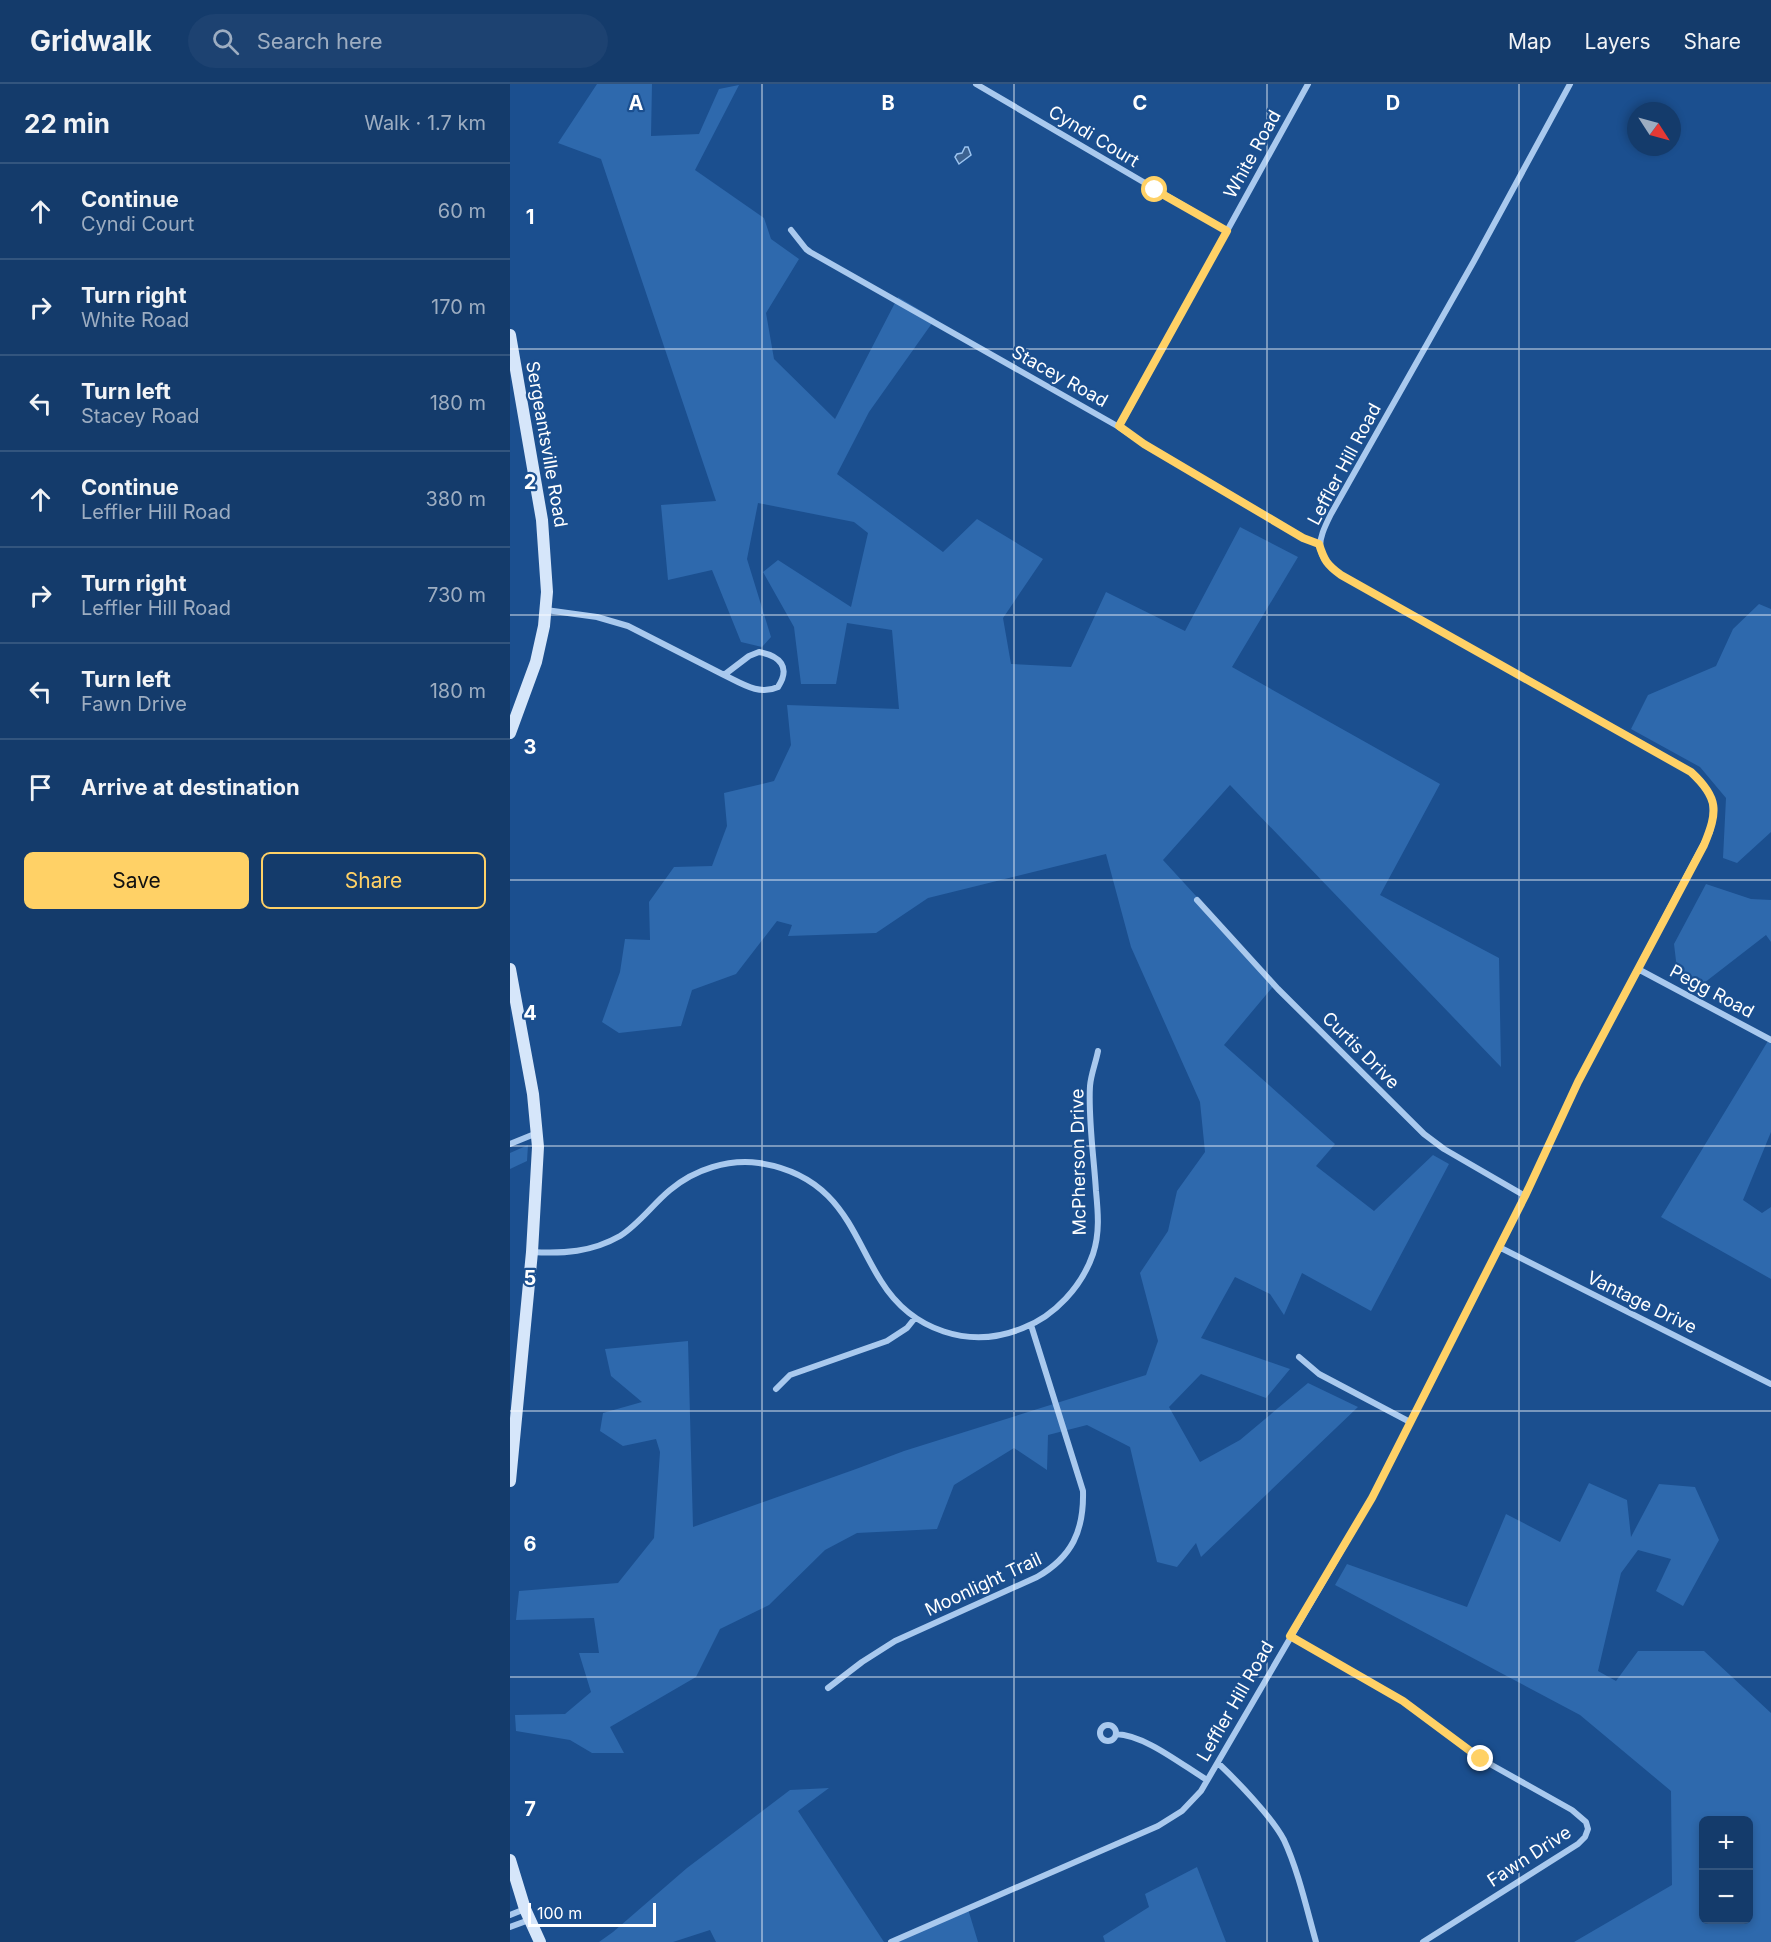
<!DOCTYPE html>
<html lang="en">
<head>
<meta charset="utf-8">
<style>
	:root { --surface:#143b6b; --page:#1d4271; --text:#f1f3f6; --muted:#9dadc1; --line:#33557e; --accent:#ffd166 }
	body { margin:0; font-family:Inter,sans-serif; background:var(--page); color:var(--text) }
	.controls { position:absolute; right:18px; bottom:18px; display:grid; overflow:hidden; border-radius:9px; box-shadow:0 3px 9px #0003 }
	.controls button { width:54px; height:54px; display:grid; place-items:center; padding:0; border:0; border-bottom:2px solid var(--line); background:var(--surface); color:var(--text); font:30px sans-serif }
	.compass { position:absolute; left:1117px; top:18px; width:54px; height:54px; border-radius:50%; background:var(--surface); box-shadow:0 3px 9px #0003; rotate:126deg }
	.scale { position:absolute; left:18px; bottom:15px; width:128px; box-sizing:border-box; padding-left:6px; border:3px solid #fff; border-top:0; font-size:16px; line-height:21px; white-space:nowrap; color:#fff; -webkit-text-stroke:4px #1b4f8f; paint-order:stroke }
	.stop { position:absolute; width:18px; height:18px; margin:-14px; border:4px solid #ffd166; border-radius:50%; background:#fff }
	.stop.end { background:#ffd166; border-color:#fff; box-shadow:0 2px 6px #0008 }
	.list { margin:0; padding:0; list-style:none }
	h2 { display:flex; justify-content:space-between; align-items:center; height:78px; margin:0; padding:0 24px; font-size:26px }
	h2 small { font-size:20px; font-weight:400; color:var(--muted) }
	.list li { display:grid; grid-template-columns:39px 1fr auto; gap:18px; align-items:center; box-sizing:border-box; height:96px; padding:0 24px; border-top:2px solid var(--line) }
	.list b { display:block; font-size:22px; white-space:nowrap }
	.list p { margin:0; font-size:20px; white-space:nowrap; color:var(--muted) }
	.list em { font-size:20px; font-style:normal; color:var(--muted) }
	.actions { display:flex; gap:12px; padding:18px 24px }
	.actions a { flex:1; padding:14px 0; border:2px solid var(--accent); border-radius:9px; text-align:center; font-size:21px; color:var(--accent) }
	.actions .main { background:var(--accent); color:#111 }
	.icon { flex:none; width:33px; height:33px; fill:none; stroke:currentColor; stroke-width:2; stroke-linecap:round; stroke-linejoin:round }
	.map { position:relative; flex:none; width:1261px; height:1858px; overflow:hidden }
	header { display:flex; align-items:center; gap:36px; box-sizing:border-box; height:84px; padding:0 30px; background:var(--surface); border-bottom:2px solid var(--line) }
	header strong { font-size:28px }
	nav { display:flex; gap:33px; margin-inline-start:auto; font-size:21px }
	.search { width:420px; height:54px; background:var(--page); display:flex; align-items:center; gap:15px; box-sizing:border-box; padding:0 21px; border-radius:33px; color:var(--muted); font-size:22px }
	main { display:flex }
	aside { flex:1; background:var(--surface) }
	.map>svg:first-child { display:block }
	.green { fill:#2e69ad; fill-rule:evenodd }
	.water { fill:#3c6290; stroke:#9cc4f0; stroke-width:1.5 }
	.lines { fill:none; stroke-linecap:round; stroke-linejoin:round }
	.minor { stroke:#a9c9ee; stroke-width:6 }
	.secondary { stroke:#d6e6fa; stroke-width:12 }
	.route { stroke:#ffd166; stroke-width:8 }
	.grid { fill:none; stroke:#fff; stroke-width:1.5; stroke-opacity:0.55 }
	.labels { text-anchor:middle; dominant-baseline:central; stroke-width:4.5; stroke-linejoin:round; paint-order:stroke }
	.street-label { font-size:18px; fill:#fff; stroke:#1b4f8f }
	.grid-label { font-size:20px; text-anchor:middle; font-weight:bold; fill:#fff; stroke:#1b4f8f; stroke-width:4.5; stroke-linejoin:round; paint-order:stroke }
</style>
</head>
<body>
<header>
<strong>Gridwalk</strong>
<div class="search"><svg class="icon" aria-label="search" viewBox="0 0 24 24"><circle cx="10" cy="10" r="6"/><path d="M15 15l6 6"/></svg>Search here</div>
<nav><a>Map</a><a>Layers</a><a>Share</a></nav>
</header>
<main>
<aside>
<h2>22 min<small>Walk · 1.7 km</small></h2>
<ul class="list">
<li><svg class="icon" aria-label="ahead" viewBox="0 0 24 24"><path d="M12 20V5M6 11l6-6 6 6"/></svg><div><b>Continue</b><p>Cyndi Court</p></div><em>60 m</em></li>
<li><svg class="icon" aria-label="right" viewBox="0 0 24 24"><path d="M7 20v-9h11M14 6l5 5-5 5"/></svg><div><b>Turn right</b><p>White Road</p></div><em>170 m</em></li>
<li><svg class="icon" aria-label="left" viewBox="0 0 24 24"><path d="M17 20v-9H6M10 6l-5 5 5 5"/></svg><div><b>Turn left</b><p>Stacey Road</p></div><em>180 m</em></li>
<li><svg class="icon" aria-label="ahead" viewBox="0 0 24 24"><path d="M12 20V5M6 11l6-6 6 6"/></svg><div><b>Continue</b><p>Leffler Hill Road</p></div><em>380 m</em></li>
<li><svg class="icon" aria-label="right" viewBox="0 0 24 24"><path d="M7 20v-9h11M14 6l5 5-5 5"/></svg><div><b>Turn right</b><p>Leffler Hill Road</p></div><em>730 m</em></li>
<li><svg class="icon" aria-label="left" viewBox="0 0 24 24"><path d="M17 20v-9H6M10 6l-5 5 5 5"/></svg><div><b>Turn left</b><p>Fawn Drive</p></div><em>180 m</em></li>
<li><svg class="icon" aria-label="arrive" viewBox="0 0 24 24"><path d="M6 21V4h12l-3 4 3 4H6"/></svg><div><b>Arrive at destination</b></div></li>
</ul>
<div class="actions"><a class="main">Save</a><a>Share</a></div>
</aside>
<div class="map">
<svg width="1261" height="1858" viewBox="0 0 1261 1858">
	<rect width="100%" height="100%" fill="#1b4f8f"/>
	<!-- green -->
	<path class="green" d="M87 0H142L141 52 189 50 209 5 229 1 185 86 254 134 261 155 289 175 256 229 264 275 325 335 388 213 425 235 359 328 327 390 433 468 467 435 533 475 493 534 501 580 561 583 596 508 675 547 730 443 788 473 722 583 930 700 870 811 989 874 991 983 720 701 653 776 766 899 714 961 825 1060 806 1082 864 1127 923 1071 939 1080 861 1227 792 1189 774 1231 760 1210 725 1193 691 1254 780 1285 756 1314 691 1290 659 1323 690 1378 730 1356 798 1299 848 1323 691 1473 686 1459 667 1483 647 1478 620 1363 577 1341 538 1351 537 1386 504 1364 444 1401 427 1445 347 1449 315 1466 259 1521 210 1545 186 1593 100 1643 114 1669H82L60 1656 6 1647 5 1631 55 1630 81 1608 69 1569H89L84 1534 6 1536 9 1507 108 1499 144 1454 150 1368 146 1355 113 1362 90 1347 93 1329 132 1318 101 1292 95 1265 178 1257 183 1443 346 1385 394 1367 636 1291 648 1257 630 1189 658 1147 667 1107 695 1068 690 1018 621 863 596 770 418 814 366 849 278 852 282 841 267 837 226 890 182 906 171 942 109 949 92 938 110 888 115 855 140 856 139 818 164 783 202 782 217 742 214 709 264 697 281 661 277 621 389 625 382 546 337 539 326 600H291L284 543 253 488 268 476 341 523 358 449 344 438 248 419 237 475 261 553 252 563 231 558 202 486 158 496 151 421 206 417 91 75 48 59Z
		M1249 520 1261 525V748L1227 779 1213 774 1216 714 1190 683 1121 645 1138 611 1206 582 1223 545Z
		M1196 800 1241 815 1261 816V858L1256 851 1194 899 1167 885 1164 860Z
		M1261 952V1048L1233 1116 1252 1129 1261 1123V1195L1151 1133Z
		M18 1061 17 1077 0 1085V1069Z
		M1079 1399 1117 1416 1121 1453 1149 1400 1185 1403 1209 1456 1173 1522 1146 1507 1161 1475 1128 1466 1111 1489 1088 1587 1106 1597 1128 1567H1194L1261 1629V1858H1064L1162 1801 1161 1707 1070 1631 825 1501 837 1480 957 1523 996 1430 1050 1458ZM1194 1736H1238V1836H1194Z
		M319 1704 288 1727 374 1858H206L200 1846 163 1858H89L103 1848 177 1784 280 1706Z
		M687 1783 716 1858H595L593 1852 639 1823 635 1810Z
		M458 1825 468 1858H381Z"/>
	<!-- water -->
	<path class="water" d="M455 63H458L461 71 449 80 445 73 447 70 452 69Z"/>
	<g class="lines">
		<!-- minor -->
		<path class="minor" d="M466 0 717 147
			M281 146 296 165 300 168 609 343 634 360 793 454 809 460
			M609 343 798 0
			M36 526 87 533 118 542 214 591
			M249 568C270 572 281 583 268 603 249 612 231 599 214 591L239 572Z
			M687 816 768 905 914 1050 934 1065 1015 1112
			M1128 885 1261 956
			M0 1060 27 1049
			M989 1163 1261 1300
			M22 1168C53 1170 82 1168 110 1152 129 1140 143 1120 160 1106 185 1085 218 1075 249 1079 275 1083 300 1094 318 1112 342 1136 353 1169 371 1197 402 1247 460 1266 513 1244 545 1232 572 1202 583 1170 590 1149 588 1128 586 1107 584 1074 578 1034 580 1002 581 990 586 978 588 967
			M789 1273 809 1290 900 1338
			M266 1305 280 1291 377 1257 397 1244 405 1234
			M780 1552 893 1617 971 1675 1062 1726 1076 1738 1078 1745 1075 1753 1068 1760 913 1858
			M318 1604 352 1578 385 1557 527 1493C562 1473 574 1447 573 1407L521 1241
			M590 1649a8 8 0 1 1 16 0a8 8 0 1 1-16 0Z
			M606 1650C635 1651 672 1681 697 1696
			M708 1679C727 1697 762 1733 774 1756 788 1786 797 1826 806 1858
			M0 1831 15 1825
			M0 1843 19 1836
			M381 1858 648 1742 672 1727 691 1707 862 1414 1015 1112 1068 998 1200 748C1207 719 1202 708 1181 688L831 491C803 471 807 458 821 430L964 177 1060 0"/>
		<!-- secondary -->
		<path class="secondary" d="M0 251 32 436 37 508 34 542 26 578 0 649
			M0 885 23 1010 28 1063 22 1168 0 1397
			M0 1776 15 1825 30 1858"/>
	</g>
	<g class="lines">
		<!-- route -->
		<path class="route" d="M645 106 717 147 609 342 634 360 793 454 809 460C814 476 817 481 831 491L1181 688C1209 714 1208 727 1194 761L1068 998 1015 1112 862 1414 780 1552 893 1617 971 1675"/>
	</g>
	<!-- grid -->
	<path class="grid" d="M252 0V1858M504 0V1858M757 0V1858M1009 0V1858M0 265H1261M0 531H1261M0 796H1261M0 1062H1261M0 1327H1261M0 1593H1261"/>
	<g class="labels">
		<!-- street labels -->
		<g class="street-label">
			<text transform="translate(584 52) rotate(31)">Cyndi Court</text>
			<text transform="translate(742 70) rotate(-61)">White Road</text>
			<text transform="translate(550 292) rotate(29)">Stacey Road</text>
			<text transform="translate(37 360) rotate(80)">Sergeantsville Road</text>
			<text transform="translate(834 380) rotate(-62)">Leffler Hill Road</text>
			<text transform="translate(1202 907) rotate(28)">Pegg Road</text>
			<text transform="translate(851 966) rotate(45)">Curtis Drive</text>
			<text transform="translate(568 1078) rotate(-91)">McPherson Drive</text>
			<text transform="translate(1132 1218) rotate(26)">Vantage Drive</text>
			<text transform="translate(473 1500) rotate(-25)">Moonlight Trail</text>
			<text transform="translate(725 1617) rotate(-60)">Leffler Hill Road</text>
			<text transform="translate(1019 1772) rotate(-33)">Fawn Drive</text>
		</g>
	</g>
	<g class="grid-label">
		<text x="126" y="26">A</text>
		<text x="378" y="26">B</text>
		<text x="630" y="26">C</text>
		<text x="883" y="26">D</text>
		<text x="20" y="140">1</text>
		<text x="20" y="405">2</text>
		<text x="20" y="670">3</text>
		<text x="20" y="936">4</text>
		<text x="20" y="1201">5</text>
		<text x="20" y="1467">6</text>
		<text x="20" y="1732">7</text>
	</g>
</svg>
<div class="controls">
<button>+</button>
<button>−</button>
</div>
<svg class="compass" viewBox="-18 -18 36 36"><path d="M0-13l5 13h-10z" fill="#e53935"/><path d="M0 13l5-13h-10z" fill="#9dadc1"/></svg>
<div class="scale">100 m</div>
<div class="stop" style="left:645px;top:106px"></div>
<div class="stop end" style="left:971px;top:1675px"></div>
</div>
</main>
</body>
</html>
